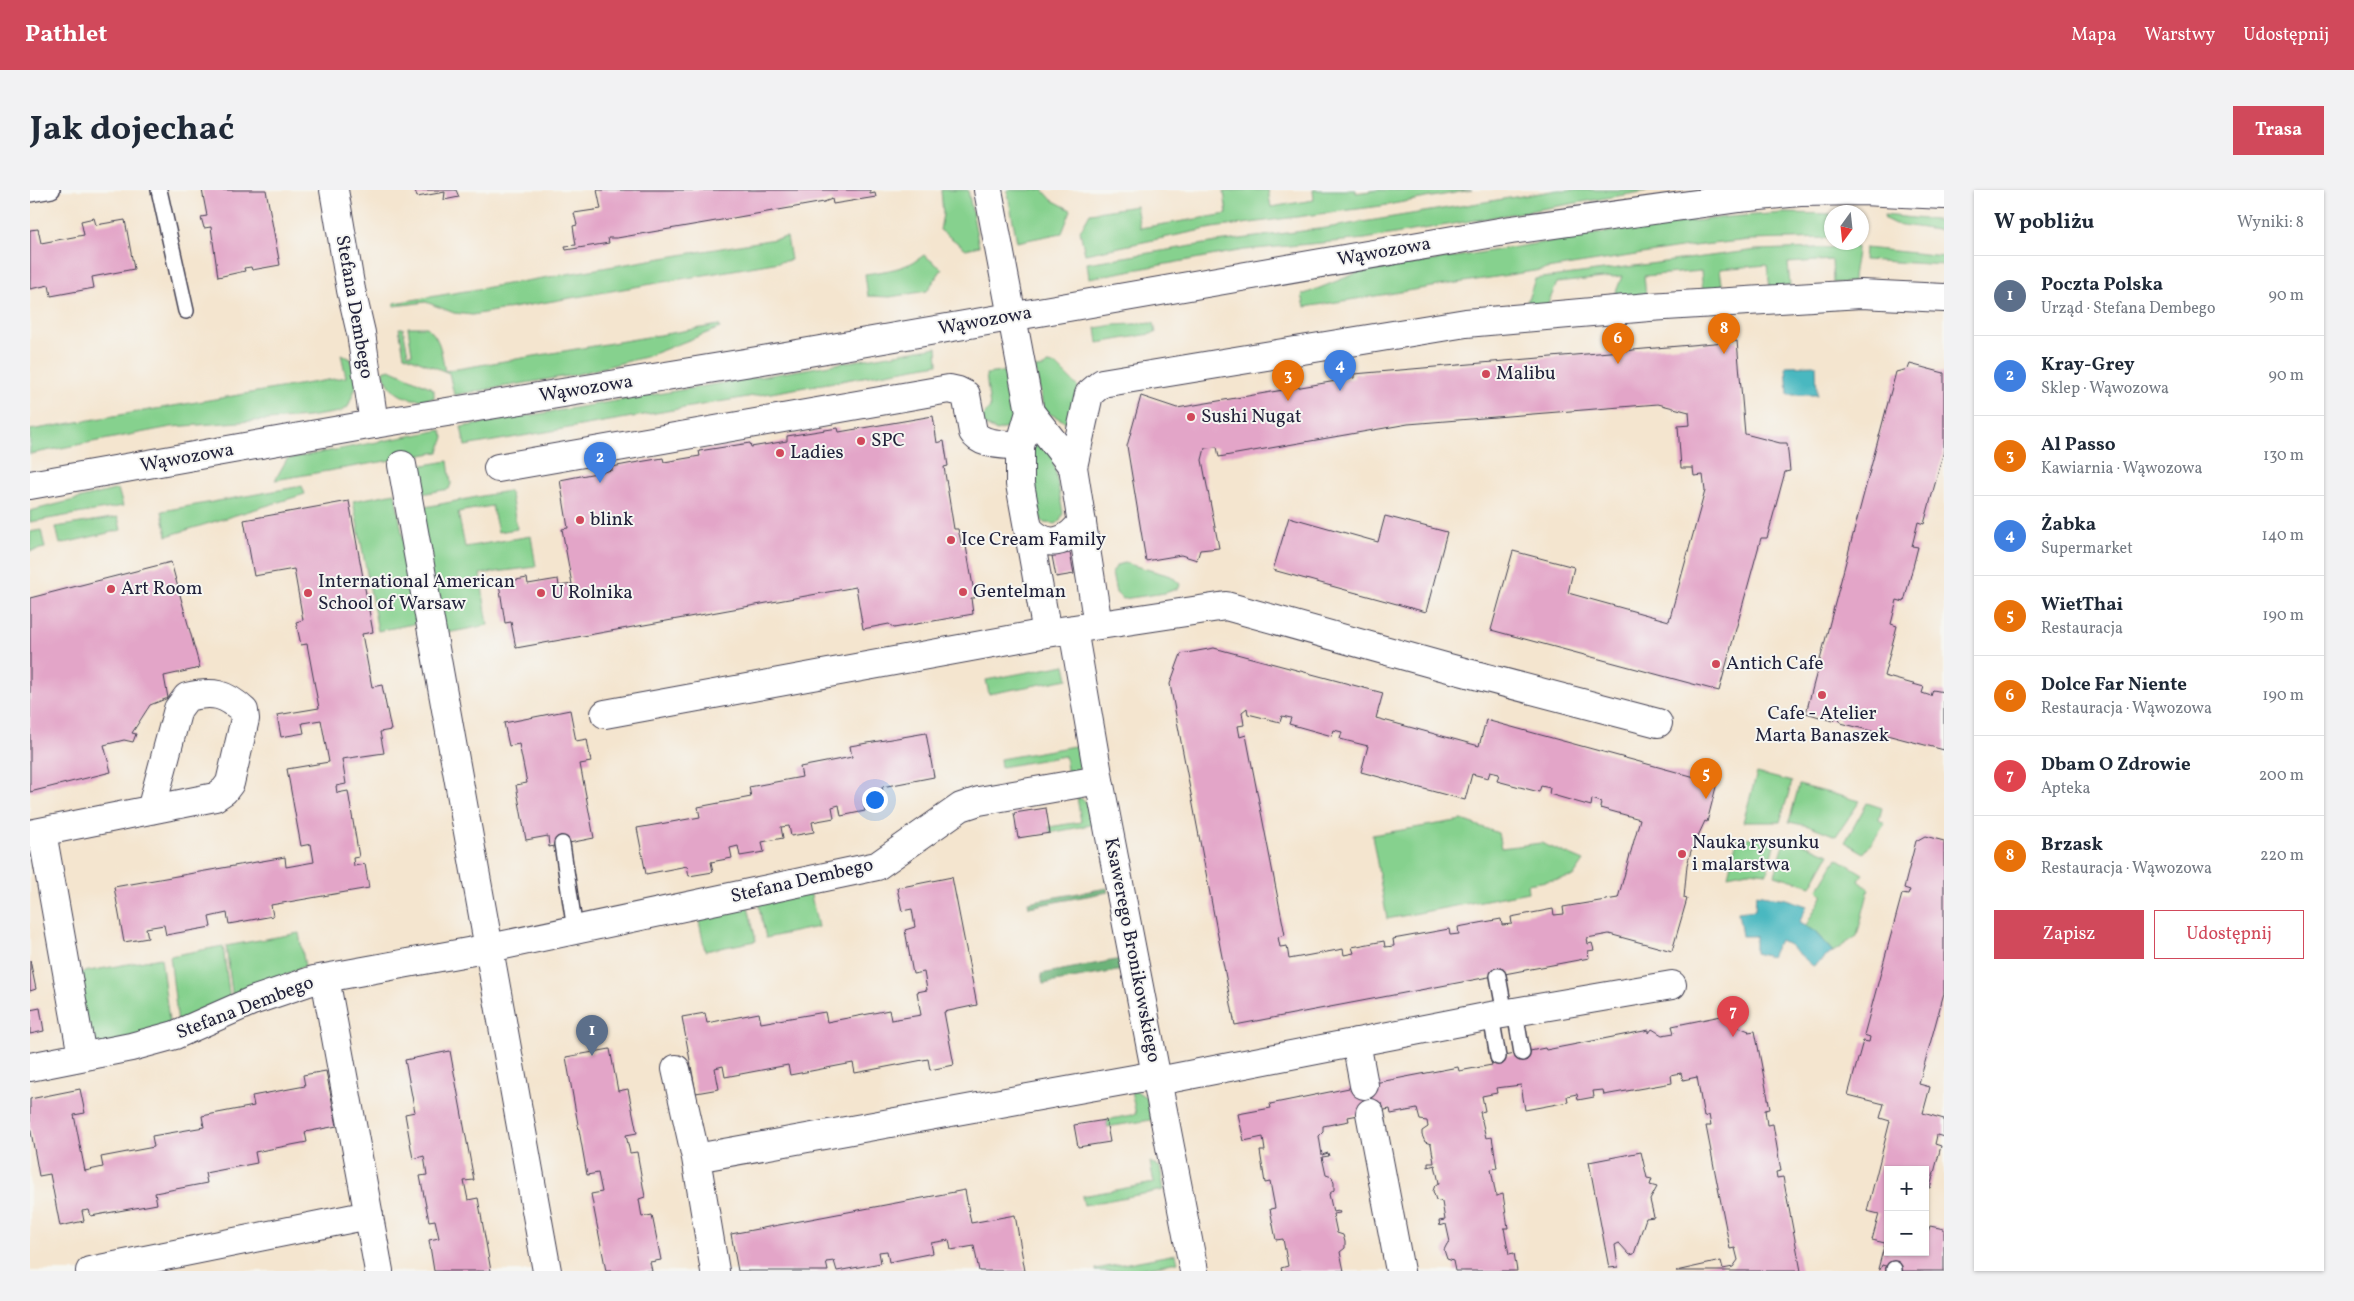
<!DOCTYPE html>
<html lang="pl">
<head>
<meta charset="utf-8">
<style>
	:root { --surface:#fff; --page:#f2f2f3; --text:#1f2937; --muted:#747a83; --line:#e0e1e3; --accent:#d1495b }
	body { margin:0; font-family:Vollkorn,serif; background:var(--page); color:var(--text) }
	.controls { position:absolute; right:15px; bottom:15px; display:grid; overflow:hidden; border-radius:0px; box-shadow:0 1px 4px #0004 }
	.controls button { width:45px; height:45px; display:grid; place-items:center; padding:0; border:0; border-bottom:1px solid var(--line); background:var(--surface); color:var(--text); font:25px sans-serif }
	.compass { position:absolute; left:1794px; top:15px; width:45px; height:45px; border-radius:50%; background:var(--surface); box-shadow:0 1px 4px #0004; rotate:195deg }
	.you { position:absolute; left:844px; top:609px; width:18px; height:18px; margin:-12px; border:4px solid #fff; border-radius:50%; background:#1a73e8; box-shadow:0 0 0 8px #1a73e833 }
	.badge { display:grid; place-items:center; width:32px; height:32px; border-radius:50%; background:var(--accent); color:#fff; font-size:16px; font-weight:700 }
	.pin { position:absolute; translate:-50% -41px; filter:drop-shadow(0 1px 2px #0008) }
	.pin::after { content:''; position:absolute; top:26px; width:18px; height:15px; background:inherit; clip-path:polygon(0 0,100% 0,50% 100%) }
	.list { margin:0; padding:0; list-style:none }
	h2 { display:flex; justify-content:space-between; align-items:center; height:65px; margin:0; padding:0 20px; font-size:21px }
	h2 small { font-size:16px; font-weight:400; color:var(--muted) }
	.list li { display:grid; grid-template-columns:32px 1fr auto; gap:15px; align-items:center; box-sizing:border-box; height:80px; padding:0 20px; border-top:1px solid var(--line) }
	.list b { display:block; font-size:19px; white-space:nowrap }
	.list p { margin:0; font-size:16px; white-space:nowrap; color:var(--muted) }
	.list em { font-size:16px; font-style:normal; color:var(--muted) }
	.actions { display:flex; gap:10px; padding:15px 20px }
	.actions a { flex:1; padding:11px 0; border:1px solid var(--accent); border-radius:0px; text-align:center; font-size:18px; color:var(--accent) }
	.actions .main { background:var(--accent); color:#fff }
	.map { position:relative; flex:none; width:1914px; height:1081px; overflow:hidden; border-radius:0px }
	header { display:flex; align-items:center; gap:30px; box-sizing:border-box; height:70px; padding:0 25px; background:var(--accent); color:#fff }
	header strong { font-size:24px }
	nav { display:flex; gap:28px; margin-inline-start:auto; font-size:18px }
	.intro { display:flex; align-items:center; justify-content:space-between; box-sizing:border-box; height:120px; padding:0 30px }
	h1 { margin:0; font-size:35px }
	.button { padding:12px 22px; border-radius:0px; background:var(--accent); color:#fff; font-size:18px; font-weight:700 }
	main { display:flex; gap:30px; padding:0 30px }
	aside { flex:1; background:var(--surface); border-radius:0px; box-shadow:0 1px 4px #0004 }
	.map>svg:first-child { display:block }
	.green { fill:#86d18e; stroke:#547a64 }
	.forest { fill:#6cb379; stroke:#476a5a }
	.water { fill:#49b8c0; stroke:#366d7e }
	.building { fill:#e3a5c8; fill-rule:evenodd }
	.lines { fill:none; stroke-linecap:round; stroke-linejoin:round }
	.lane-casing { stroke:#423f51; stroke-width:18 }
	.street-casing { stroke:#423f51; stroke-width:30 }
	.secondary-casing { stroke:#423f51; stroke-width:30 }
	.lane { stroke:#fff; stroke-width:15 }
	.street { stroke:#fff; stroke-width:28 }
	.secondary { stroke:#fff; stroke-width:28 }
	.poi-dot { fill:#d1495b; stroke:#f6f6f2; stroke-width:2 }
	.labels { text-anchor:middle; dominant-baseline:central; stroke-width:4; stroke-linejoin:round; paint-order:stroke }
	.street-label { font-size:19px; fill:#22223b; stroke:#f6f6f2 }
	.poi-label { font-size:19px; fill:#22223b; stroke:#f6f6f2; text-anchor:start }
</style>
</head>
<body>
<header>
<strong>Pathlet</strong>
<nav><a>Mapa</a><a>Warstwy</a><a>Udostępnij</a></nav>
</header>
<div class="intro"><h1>Jak dojechać</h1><a class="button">Trasa</a></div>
<main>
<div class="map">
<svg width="1914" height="1081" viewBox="0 0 1914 1081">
	<rect width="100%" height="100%" fill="#f6f6f2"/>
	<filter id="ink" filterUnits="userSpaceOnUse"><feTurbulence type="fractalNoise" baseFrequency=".02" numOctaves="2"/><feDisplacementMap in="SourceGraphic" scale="10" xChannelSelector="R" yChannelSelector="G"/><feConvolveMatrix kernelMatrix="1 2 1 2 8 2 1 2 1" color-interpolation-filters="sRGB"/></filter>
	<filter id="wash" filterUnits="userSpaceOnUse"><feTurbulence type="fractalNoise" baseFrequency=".0096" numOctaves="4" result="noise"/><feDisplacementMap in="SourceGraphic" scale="20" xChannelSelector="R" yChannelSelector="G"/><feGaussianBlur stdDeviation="1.12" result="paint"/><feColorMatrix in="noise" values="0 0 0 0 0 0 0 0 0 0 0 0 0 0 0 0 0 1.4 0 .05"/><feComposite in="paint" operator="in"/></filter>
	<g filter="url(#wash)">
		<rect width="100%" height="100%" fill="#f4e5cf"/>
		<!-- green -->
		<path class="green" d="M911 0H938L949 56 936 59 910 40 913 24Z
			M977 0H1013L1022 10 1041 20 1032 43 987 52Z
			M1209 0H1238L1241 17 1284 10 1283 0H1326V3L1348 0H1442L1351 16 1182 38 1055 64 1050 41 1060 23 1106 16 1110 38 1197 24 1194 2Z
			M1528 0H1623L1335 49 1214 60 1059 88 1057 73 1187 52 1296 38Z
			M1755 23 1801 24V48L1720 50 1663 56 1275 117 1272 105 1327 83 1577 42 1697 27Z
			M1854 25 1914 31V41L1865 34 1855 29Z
			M757 47 761 70 442 125 424 123 396 112 364 116V113Z
			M1818 57H1827C1827 70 1823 78 1823 92L1803 93 1802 70 1758 73 1760 96 1740 98 1737 75 1690 79 1693 101 1673 103 1671 81 1614 86 1616 106 1583 110 1592 86 1527 93 1517 116 1495 118 1505 89 1726 60Z
			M1835 58 1914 66V75L1834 70Z
			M894 65 912 79 897 101 860 107 838 106 835 84C855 81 877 79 894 65Z
			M1124 133 1126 143 1068 153 1066 138 1083 135Z
			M689 135 690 138 615 167 544 185 424 205 419 183 374 165 369 138H373L378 164H382L378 137H397C412 150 411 164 415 181Z
			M907 157 908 174 435 256 431 237Z
			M311 164 321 169 327 194 318 217 310 222 278 227 141 237 0 264V240L316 187Z
			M1017 174 1026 175 1049 198 1042 231 1038 233 1014 221 1005 178 1014 177Z
			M360 179 400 197 404 200V208C379 213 360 206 353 181Z
			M978 181 985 228 979 237 967 241 953 234 951 229 960 218 956 184Z
			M411 240 414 247 409 262 245 290 257 269Z
			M1001 243 1022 262 1033 323 1030 331 1026 334 1014 333 1010 328 997 261Z
			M418 271 421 294 419 299 386 305 382 277Z
			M272 296 275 304 137 346 132 321Z
			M88 299 93 316 0 332V321Z
			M478 301 481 305 487 339 468 342 462 316 428 322 435 357 501 346 506 377 450 384 458 435 412 444 390 318Z
			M365 303 388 433 348 441 323 311Z
			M88 327 91 340 30 354 26 337Z
			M11 340 15 358 0 361V342Z
			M1095 373 1141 386 1150 394 1149 398 1135 403 1093 409 1086 403 1082 383 1087 375Z
			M1035 475 1038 489 959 504 956 490Z
			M1050 555C1054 570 1053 580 1038 586L1035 566 971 577 970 569Z
			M1727 583 1762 592 1750 632H1713Z
			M1769 595 1830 611 1806 646 1783 637 1759 632Z
			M1047 607C1061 611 1062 621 1066 634L1020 643 1019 637 1051 632Z
			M1837 613 1852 618 1849 630 1855 634 1834 663 1815 652Z
			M1432 630 1468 643 1471 658 1511 653 1554 671 1543 687 1497 694 1498 702 1357 729 1342 645Z
			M1725 647H1746L1737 683 1718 681 1698 685 1707 649Z
			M1755 650 1774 654 1799 664 1781 696 1745 685Z
			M1807 668 1833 684 1829 691 1839 699 1827 746 1803 762 1784 741 1775 737 1793 705 1788 700Z
			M780 701 788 737 736 748 728 713Z
			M718 716 726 751 675 761 668 726Z
			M269 743 275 776 203 810 196 756Z
			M193 756 200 810 148 834 140 766Z
			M131 768 140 838 60 858 48 783Z
			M1101 901 1108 902 1117 908 1121 930 1077 937 1076 930 1106 924Z
			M1120 972 1130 977 1134 1000 1054 1015 1052 1006 1124 993Z
			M1146 1064 1148 1072 1098 1081H1066V1079Z"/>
		<!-- forest -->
		<path class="forest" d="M1077 698 1078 702 999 717 998 712Z
			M1091 769 1093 780 1013 794 1011 784Z"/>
		<!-- water -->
		<path class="water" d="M1786 175 1787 205H1758L1756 176Z
			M1726 704 1756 709 1777 716 1769 733 1784 741 1803 762 1783 776 1759 755 1749 750 1741 767 1725 763V746H1712L1708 722 1725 720Z"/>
		<g id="blocks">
			<!-- building -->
			<path class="building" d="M172 0H236L250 75 222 80 221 77 214 78 215 81 188 87 181 37 174 38 171 27 177 26Z
				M385 0H426L429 7 414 10 415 2 387 7Z
				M567 0H840V4L845 3 846 7 803 14 802 9 794 12 686 31 587 48H578L579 53 536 60 535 56 546 55 543 36 547 35 544 23 571 19Z
				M64 28 66 35 95 30 104 79 62 87 64 98 21 106 19 95 0 99V40L8 39 11 53 54 45 51 31Z
				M1707 151 1715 244 1750 253H1757L1760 281 1755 282 1737 348H1731L1689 501 1461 440 1483 361 1544 377 1538 403 1639 431 1675 301 1673 285 1664 286 1663 278H1651L1648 236 1660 235 1659 222 1628 214 1378 234 1189 267 1187 257 1175 258 1172 270 1189 358 1170 360 1167 370 1151 365 1116 371 1097 256 1111 206 1147 218 1324 188V184Z
				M1880 174 1914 183V261L1894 334 1888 332 1882 356 1888 357 1874 412 1867 410 1861 434 1867 436 1854 486 1894 497 1892 503 1901 506 1903 500 1914 502V560L1811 533 1808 526 1803 531 1776 523 1866 182 1878 179Z
				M903 226 907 253 914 251 918 276 914 277 924 339H928L932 357 936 356 945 408H941L943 424 864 438 859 434 833 439 826 397 486 458 481 432 475 433 469 393 497 388 498 394 528 389 529 396 542 394 532 339 538 338 530 290 582 280V277L603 273 633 268 634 272 670 266 669 261 720 253 721 257 757 251V246L808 238 809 242Z
				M319 311 343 442 332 444 342 497 352 495 361 540 350 542 354 563 312 569 316 594 306 596 307 603 318 601 329 667 323 668 324 676 335 674 339 698 241 715 243 726 199 734 197 723 179 727 181 737 136 745 134 735 116 738 118 748 94 752 84 697 255 667 256 677 284 672 281 654 271 656 257 579 299 572 291 530 272 533 274 543 251 547 247 525 289 518 277 454 271 455 266 432 273 430 264 379 224 386 214 330Z
				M1355 326 1417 342 1396 422 1243 380 1259 327 1348 352Z
				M1040 363 1044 384 1026 387 1022 366Z
				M141 372 170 478 134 486 138 508 120 515 102 543 106 544 103 552 94 550 74 555 81 582 0 602V408Z
				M1184 458 1353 503 1346 528 1449 556 1456 530 1687 593 1677 632 1675 631 1661 661 1657 675 1654 708 1657 709 1642 761 1579 744 1557 748 1558 754 1562 753 1564 760 1558 761 1559 768 1205 835 1140 494 1151 464ZM1217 518 1218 524 1250 532 1252 526 1261 528 1259 534 1302 546 1304 540 1312 542 1310 549 1338 556 1331 582 1435 610 1442 584 1458 588 1460 582 1469 584 1467 591 1509 602 1511 596 1520 598 1519 604 1561 616 1562 609 1571 612 1570 618 1610 629 1588 708 1533 717 1534 724 1524 725 1523 719 1481 727 1482 734 1472 735 1471 729 1428 737 1429 744 1420 745 1419 739 1363 749 1364 756 1355 757 1354 751 1322 757 1324 763 1314 765 1313 759 1259 769 1257 756 1250 757 1248 747 1255 745 1216 545 1210 547 1208 536 1214 535 1212 522Z
				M540 520 546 551 557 549 561 572 550 574 564 648 519 657 518 646 496 650 486 595 497 593 489 554 479 556 474 533Z
				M896 543 904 587 852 597 854 607 833 611 835 621 811 626 809 615 802 617 804 628 782 632 784 642 761 646 759 636 751 637 753 648 732 652 734 662 710 666 708 656 700 658 702 668 681 672 683 682 659 686 657 676 616 684 607 638 670 627 668 617 721 607 719 597 772 587 770 577 822 567 820 556Z
				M1016 618 1020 643 988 648 984 623Z
				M1895 646 1914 651V803L1889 894 1900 897 1893 923 1914 929V947L1907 945 1906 950 1905 954 1911 956 1900 998 1895 997V980H1858V1062H1895V1041L1898 1042 1900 1036 1914 1039V1081H1873L1852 1075 1850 1080 1848 1079 1855 1053 1842 1050 1849 1024 1837 1021 1860 931 1850 928 1854 914 1818 905 1833 851 1839 852 1840 847 1834 845 1872 704 1878 705 1880 700 1874 698 1886 651Z
				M922 687 947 815 914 822 924 875 900 880 898 869 825 883 823 873 760 885 758 875 695 887 693 876 685 878 689 899 666 903 652 827 675 823 677 833 729 823 731 833 795 822 797 832 859 820 861 830 891 825 887 802 897 800 894 782 883 784 875 740 885 737 882 719 872 721 867 698Z
				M0 770 6 799 0 801Z
				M10 818 14 841 0 844V820Z
				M1696 825 1706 830V836L1719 841 1718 842 1725 841 1740 919 1735 920 1737 935 1743 934 1751 981 1746 982 1747 988 1753 987 1771 1081H1646L1691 1071 1693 1079 1703 1077 1708 1070 1705 1058 1700 1059 1676 936H1681L1679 925 1674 927 1667 887 1653 890 1651 883 1641 885 1642 893 1574 905 1573 900 1563 901 1564 907 1548 910 1547 904 1537 906 1538 912 1495 920 1491 895 1466 898 1467 903 1452 906 1455 921 1450 922 1456 948 1462 947 1467 978 1461 979 1466 1006 1473 1004 1478 1038H1474L1479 1064 1484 1063 1487 1081H1425L1423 1071 1417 1069 1414 1060 1417 1054 1420 1052 1416 1034 1410 1036 1409 1031 1415 1030 1412 1012 1406 1010 1403 1001 1405 995 1409 993 1405 975 1398 977V973H1404L1401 954 1395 952 1392 945V941L1398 937 1397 931 1390 930 1387 919 1361 924 1360 919 1318 927 1319 931 1293 936V942L1289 946 1292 965 1298 963 1299 966 1292 967 1296 985 1302 987 1304 993V1000L1299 1004 1303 1022 1309 1021 1310 1023 1303 1024 1307 1043 1313 1045 1315 1052V1058L1310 1062 1314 1081H1252L1251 1078 1258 1076 1253 1049 1246 1050 1240 1019 1245 1018 1240 992 1235 993 1230 961H1235L1233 947 1214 951 1208 924 1241 918 1240 914 1334 895 1428 877 1429 881 1462 875 1460 869 1515 858 1516 860 1619 840V843L1622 839 1632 845 1644 843 1642 836Z
				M580 859 588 901 598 899 607 943 596 945 600 963 607 962 615 1007 609 1009 612 1027 622 1025 631 1070 620 1072 622 1081H576L561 1004 572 1002 568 983 557 985 536 867Z
				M420 861 444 990 434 991 438 1010 448 1008 461 1081H404L399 1050 409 1048 405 1030 399 1031 390 986 397 985 394 966 383 969 375 924 385 922 375 870Z
				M296 881 307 936 275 942 277 952 225 962 227 973 175 983 177 993 125 1003 127 1014 61 1026 59 1020 52 1021 54 1031 30 1036 20 984 9 986 0 936V909L50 899 55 923 44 925 55 981 73 977 71 967 124 957 122 946 174 937 172 926 224 916 222 906 275 896 273 885Z
				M1076 930 1080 952 1048 957 1044 935Z
				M1611 962 1617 988 1622 989 1620 995 1627 997 1620 1010 1624 1027 1616 1028 1604 1064 1600 1065 1589 1053 1585 1055 1588 1077 1579 1078 1559 972Z
				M935 1000 941 1033 985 1025 995 1081H949L944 1056 921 1060 919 1050 901 1053 903 1063 859 1072 857 1061 849 1062 851 1073 807 1081 804 1071 796 1072 798 1081H708L701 1044Z"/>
		</g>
	</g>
	<g filter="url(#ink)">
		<use href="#blocks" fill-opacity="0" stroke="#423f51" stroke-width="1"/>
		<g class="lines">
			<defs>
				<path id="lane" d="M129 0 156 121
					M0 4 22 0
					M532 654 545 740
					M1468 786 1475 824
					M1485 822 1492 863
					M1461 826 1468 867
					M1864 1081V1079"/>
				<path id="street" d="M304 0 321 100 331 143 344 234
					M958 0 1000 222 990 256V294L1017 443
					M1000 222 1043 277 1068 435
					M372 275 517 1081
					M1043 277 1059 204 1072 193 1436 133 1619 117 1831 104 1914 108
					M468 278 919 199 928 201 936 205 943 242C951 256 975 254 990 256
					M998 338C1017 360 1037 353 1052 332
					M1043 439 1069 590 1164 1081
					M575 524 1017 443 1196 416 1415 477 1628 533
					M12 642 52 866
					M0 644 185 607 194 601 200 593 215 529 214 521C195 503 183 501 157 507L148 519 121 620
					M295 788 349 1081
					M1326 852 1334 895
					M0 877 101 857 145 845 222 811 284 790 460 758 847 676 931 617 949 611 1069 590
					M646 879 666 968 685 1081
					M1128 891 1461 826 1642 795
					M1340 923 1370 1081
					M666 968 1126 885
					M60 1081 339 1025"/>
				<path id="secondary" d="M0 295 344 234 727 171 1481 40 1709 8 1770 2 1832 1 1914 5"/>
			</defs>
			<!-- lane casing -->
			<use href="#lane" class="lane-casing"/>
			<!-- street casing -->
			<use href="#street" class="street-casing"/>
			<!-- secondary casing -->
			<use href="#secondary" class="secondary-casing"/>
			<!-- lane -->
			<use href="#lane" class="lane"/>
			<!-- street -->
			<use href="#street" class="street"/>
			<!-- secondary -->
			<use href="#secondary" class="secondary"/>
		</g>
	</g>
	<!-- markers -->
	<g class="poi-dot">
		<circle cx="1456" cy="184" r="5"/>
		<circle cx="1161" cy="227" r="5"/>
		<circle cx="831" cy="251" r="5"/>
		<circle cx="750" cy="263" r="5"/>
		<circle cx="550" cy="330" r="5"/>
		<circle cx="921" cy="350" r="5"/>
		<circle cx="81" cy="399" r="5"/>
		<circle cx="933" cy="402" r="5"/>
		<circle cx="278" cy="403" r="5"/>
		<circle cx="511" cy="403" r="5"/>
		<circle cx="1686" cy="474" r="5"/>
		<circle cx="1792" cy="505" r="5"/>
		<circle cx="1652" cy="664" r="5"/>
	</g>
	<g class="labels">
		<!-- street labels -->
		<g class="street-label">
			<text transform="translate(1354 62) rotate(-10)">Wąwozowa</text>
			<text transform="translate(324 117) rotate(80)">Stefana Dembego</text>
			<text transform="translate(955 131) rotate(-10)">Wąwozowa</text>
			<text transform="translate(556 199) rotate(-9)">Wąwozowa</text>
			<text transform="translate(157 268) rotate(-10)">Wąwozowa</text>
			<text transform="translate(772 691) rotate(-13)">Stefana Dembego</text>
			<text transform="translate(1102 760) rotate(79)">Ksawerego Bronikowskiego</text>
			<text transform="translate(215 818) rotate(-21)">Stefana Dembego</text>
		</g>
		<!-- poi labels -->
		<g class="poi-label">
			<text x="1466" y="184">Malibu</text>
			<text x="1171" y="227">Sushi Nugat</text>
			<text x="841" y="251">SPC</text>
			<text x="760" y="263">Ladies</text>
			<text x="560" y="330">blink</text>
			<text x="931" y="350">Ice Cream Family</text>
			<text x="288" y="392">International American<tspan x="288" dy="22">School of Warsaw</tspan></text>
			<text x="91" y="399">Art Room</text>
			<text x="943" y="402">Gentelman</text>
			<text x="521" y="403">U Rolnika</text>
			<text x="1696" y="474">Antich Cafe</text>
			<text x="1792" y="524" text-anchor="middle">Cafe - Atelier<tspan x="1792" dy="22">Marta Banaszek</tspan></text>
			<text x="1662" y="653">Nauka rysunku<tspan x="1662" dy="22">i malarstwa</tspan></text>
		</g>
	</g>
</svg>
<div class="controls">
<button>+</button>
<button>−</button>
</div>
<svg class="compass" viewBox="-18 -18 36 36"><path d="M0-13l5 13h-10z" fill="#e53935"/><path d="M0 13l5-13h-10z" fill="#747a83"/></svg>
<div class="you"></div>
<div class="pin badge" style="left:562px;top:866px;background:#5c6f8a">1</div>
<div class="pin badge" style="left:570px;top:293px;background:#3f7fe0">2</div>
<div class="pin badge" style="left:1258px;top:211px;background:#e8710a">3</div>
<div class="pin badge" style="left:1310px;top:201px;background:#3f7fe0">4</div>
<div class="pin badge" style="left:1676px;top:609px;background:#e8710a">5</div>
<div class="pin badge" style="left:1588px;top:174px;background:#e8710a">6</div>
<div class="pin badge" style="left:1703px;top:847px;background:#e0444e">7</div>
<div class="pin badge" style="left:1694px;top:164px;background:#e8710a">8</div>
</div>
<aside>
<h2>W pobliżu<small>Wyniki: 8</small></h2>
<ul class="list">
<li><span class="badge" style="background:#5c6f8a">1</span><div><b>Poczta Polska</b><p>Urząd · Stefana Dembego</p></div><em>90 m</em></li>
<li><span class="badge" style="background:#3f7fe0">2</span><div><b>Kray-Grey</b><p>Sklep · Wąwozowa</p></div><em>90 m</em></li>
<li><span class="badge" style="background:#e8710a">3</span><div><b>Al Passo</b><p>Kawiarnia · Wąwozowa</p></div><em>130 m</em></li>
<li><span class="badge" style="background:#3f7fe0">4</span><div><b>Żabka</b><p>Supermarket</p></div><em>140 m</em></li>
<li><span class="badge" style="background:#e8710a">5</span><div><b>WietThai</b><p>Restauracja</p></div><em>190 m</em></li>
<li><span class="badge" style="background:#e8710a">6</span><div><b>Dolce Far Niente</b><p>Restauracja · Wąwozowa</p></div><em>190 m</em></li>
<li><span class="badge" style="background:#e0444e">7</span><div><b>Dbam O Zdrowie</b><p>Apteka</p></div><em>200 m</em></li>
<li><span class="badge" style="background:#e8710a">8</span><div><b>Brzask</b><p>Restauracja · Wąwozowa</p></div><em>220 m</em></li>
</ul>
<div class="actions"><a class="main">Zapisz</a><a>Udostępnij</a></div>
</aside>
</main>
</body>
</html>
